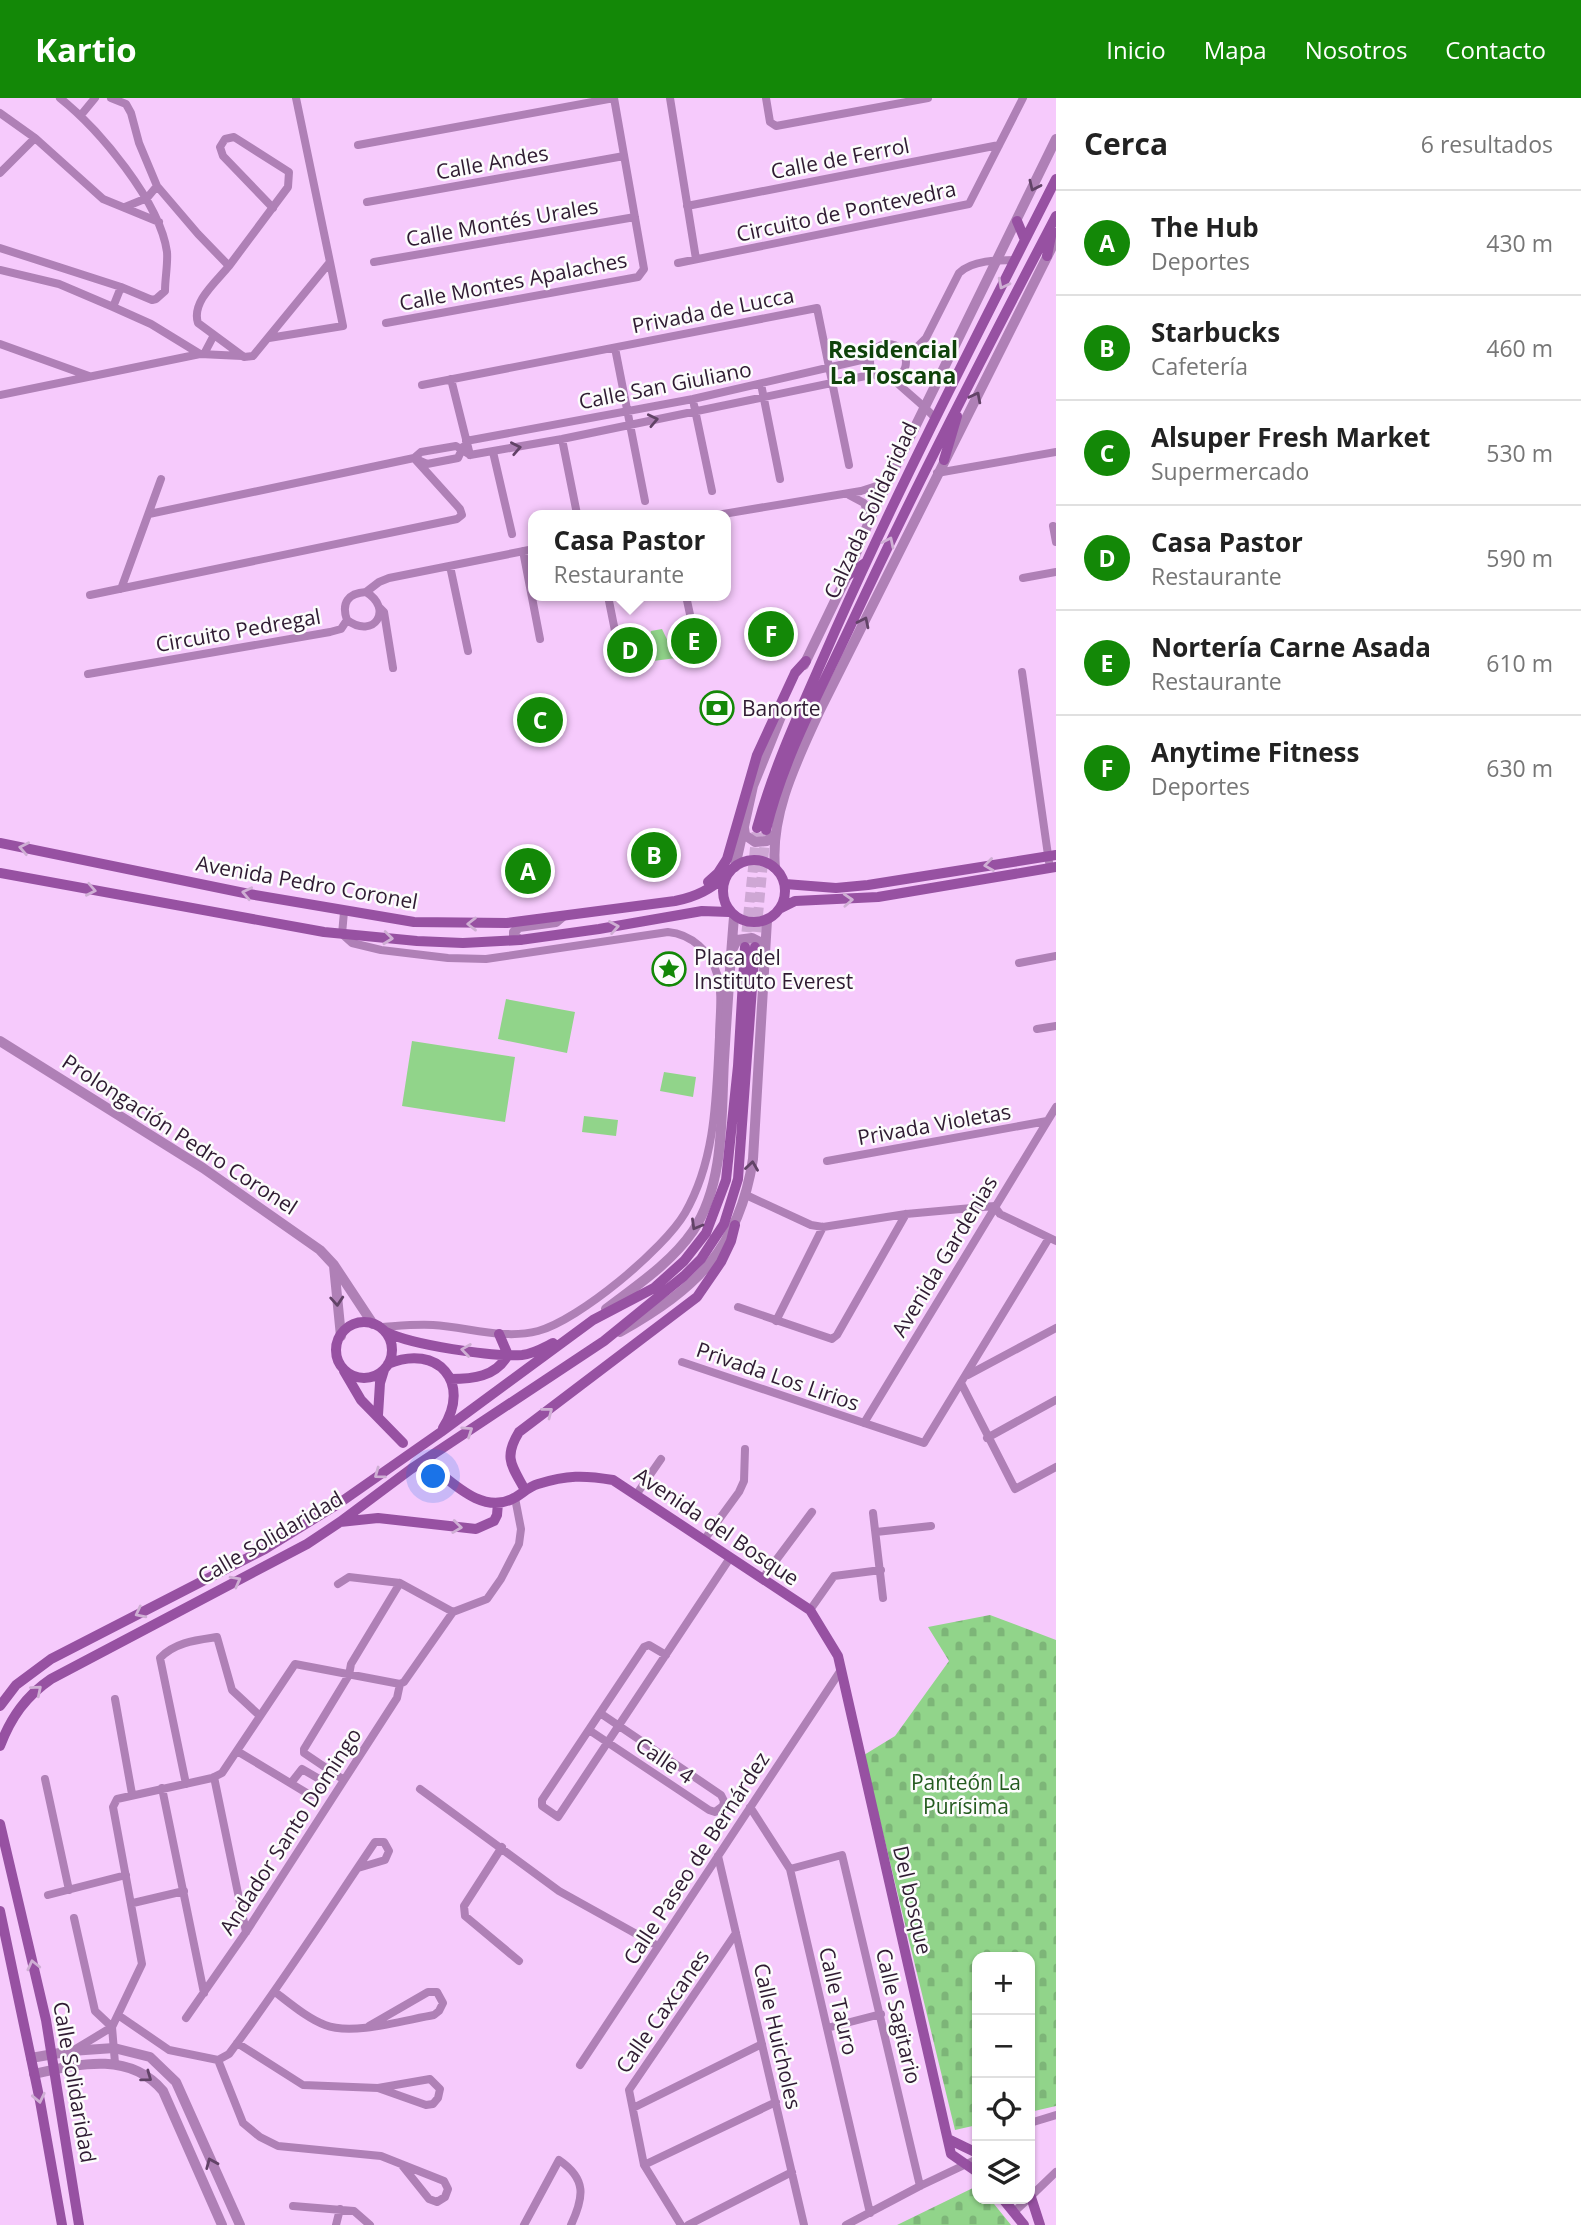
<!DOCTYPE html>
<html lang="es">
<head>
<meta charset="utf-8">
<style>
	:root { --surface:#fff; --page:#f6f6f6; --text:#222; --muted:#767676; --line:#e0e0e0; --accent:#138807 }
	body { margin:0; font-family:"Open Sans",sans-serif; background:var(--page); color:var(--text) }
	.controls { position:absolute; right:21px; bottom:21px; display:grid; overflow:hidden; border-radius:14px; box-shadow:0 2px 5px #0004 }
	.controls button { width:63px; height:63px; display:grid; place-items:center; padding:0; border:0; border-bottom:2px solid var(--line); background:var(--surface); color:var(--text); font:35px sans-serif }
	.you { position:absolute; left:434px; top:1379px; width:24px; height:24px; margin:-18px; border:5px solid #fff; border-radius:50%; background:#1a73e8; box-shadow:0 0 0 10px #1a73e833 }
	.badge { display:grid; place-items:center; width:46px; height:46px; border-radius:50%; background:var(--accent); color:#fff; font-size:23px; font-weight:700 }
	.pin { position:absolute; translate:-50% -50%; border:4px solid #fff; box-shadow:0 2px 7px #0006 }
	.popup { position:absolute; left:528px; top:412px; width:203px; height:91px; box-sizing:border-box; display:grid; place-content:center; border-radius:14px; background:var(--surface); filter:drop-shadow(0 2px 5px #0005); font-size:23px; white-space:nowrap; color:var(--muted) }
	.popup b { font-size:26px; color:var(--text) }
	.popup::after { content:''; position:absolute; left:50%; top:100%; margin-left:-14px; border:14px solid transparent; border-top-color:var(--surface) }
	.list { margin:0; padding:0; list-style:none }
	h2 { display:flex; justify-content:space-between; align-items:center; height:91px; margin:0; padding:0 28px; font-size:30px }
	h2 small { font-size:23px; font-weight:400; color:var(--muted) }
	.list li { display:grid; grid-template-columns:46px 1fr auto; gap:21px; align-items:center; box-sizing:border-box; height:105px; padding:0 28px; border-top:2px solid var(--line) }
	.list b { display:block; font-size:26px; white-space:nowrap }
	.list p { margin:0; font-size:23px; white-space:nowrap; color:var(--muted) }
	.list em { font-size:23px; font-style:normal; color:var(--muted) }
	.icon { flex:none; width:38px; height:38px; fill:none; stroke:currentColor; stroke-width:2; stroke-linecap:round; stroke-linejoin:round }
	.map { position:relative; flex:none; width:1056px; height:2127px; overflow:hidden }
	header { display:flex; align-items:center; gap:42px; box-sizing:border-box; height:98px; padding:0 35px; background:var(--accent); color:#fff }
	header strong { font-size:33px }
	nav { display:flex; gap:38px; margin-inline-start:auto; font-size:24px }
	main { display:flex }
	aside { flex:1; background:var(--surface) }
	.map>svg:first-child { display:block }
	.cemetery { fill:url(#cemetery-stones) }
	.park { fill:#91d48a }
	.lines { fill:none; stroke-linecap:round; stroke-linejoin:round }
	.secondary-tunnel { stroke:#cea7d4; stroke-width:10; stroke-dasharray:10 5; stroke-linecap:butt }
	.minor { stroke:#af80b6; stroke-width:8 }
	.tertiary { stroke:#af80b6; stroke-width:10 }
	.secondary { stroke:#9751a2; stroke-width:10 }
	.oneway { stroke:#624367 }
	.oneway2 { stroke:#cfafd4 }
	.labels { text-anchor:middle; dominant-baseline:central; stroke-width:5; stroke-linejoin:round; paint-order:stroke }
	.street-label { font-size:21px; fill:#2f1b32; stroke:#fcfcfc }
	.poi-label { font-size:21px; fill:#2f1b32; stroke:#fcfcfc; text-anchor:start }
	.park-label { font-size:21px; fill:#245b1f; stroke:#fcfcfc }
	.neighbourhood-label { font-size:23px; font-weight:bold; fill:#0f420a; stroke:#fcfcfc }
</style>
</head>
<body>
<header>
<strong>Kartio</strong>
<nav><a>Inicio</a><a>Mapa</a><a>Nosotros</a><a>Contacto</a></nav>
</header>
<main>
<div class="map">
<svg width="1056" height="2127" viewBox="0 0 1056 2127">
	<defs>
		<pattern id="cemetery-stones" width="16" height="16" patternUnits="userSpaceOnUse" patternTransform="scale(1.75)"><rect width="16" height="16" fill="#91d48a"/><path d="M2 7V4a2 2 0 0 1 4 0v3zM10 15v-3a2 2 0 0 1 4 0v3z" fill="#7db578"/></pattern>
	</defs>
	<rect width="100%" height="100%" fill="#f6cafc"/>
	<!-- cemetery -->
	<path class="cemetery" d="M990 1517 1056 1542V2008L1030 2014V1859H977V2027L955 2032 864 1657 895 1638 949 1563 928 1529Z
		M977 2088V2101H990L1011 2127H897Z"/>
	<!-- park -->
	<path class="park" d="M662 531 676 560 646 564 651 533Z
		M506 901 575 914 567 955 498 941Z
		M412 943 515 959 505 1024 402 1008Z
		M664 974 696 979 693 999 660 993Z
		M584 1018 618 1022 616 1038 582 1034Z"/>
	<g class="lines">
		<!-- secondary-tunnel -->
		<path class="secondary-tunnel" d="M745 849 757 730
			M755 849 766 732"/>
		<!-- minor -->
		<path class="minor" d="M60 0C99 31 160 104 167 154 168 166 165 180 165 193L156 201 152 202 121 189 113 209 151 226 200 256 242 258
			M111 0 126 6 131 15 139 45 157 88 198 136 229 168C217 183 191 204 198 225L244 259 253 258 330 164 343 228 269 240
			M296 0 330 164
			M670 0 696 161
			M766 0 770 24 776 28 928 0
			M0 15 35 40 103 101 159 124
			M81 17 95 0
			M358 47 614 0 644 171 638 179 386 225
			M0 75 35 40
			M367 104 624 58
			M687 108 999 47
			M125 109 147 100 157 88
			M0 150 121 189
			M374 164 635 119
			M678 165 969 106 1023 0
			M229 168 288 89 289 74 234 39 225 41 220 49 223 58 273 110
			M0 172 59 186 113 209
			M0 246 89 278
			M870 264a18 18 0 1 1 36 0a18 18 0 1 1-36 0Z
			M615 250 645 403
			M903 252 916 250 926 240 959 175C972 162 998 162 1015 162
			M204 256 214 237
			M451 281 470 357
			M893 281C907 295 922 305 935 320
			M761 286 780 381
			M422 287 817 210 849 367
			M0 297 200 256
			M694 307 712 393
			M562 341 577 416
			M466 343 693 301 870 260
			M493 354 512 436
			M470 357 562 341 875 276
			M418 362 427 366 458 360 463 349
			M937 375 1056 354
			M849 397 864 405 870 421
			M149 416 414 360 421 354 456 348 470 357
			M717 417 861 393 889 384
			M1053 428 1056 444
			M523 453 540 541
			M450 468 468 553
			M1023 480 1056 474
			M121 491 161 381
			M366 494 379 484 389 480 534 451
			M90 497 457 421 462 417 460 411 414 360
			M608 498 615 533
			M686 498 691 521
			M380 510 384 514 393 570
			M347 522C374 542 394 511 366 494
			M347 522C341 505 348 495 366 494
			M1022 574 1049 764
			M88 576 330 534 341 531 347 522
			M344 814 342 836 352 845 381 852 448 860 486 861 668 834C691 836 711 854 717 876 723 894 719 920 719 939 716 999 716 1061 685 1115 664 1151 579 1222 538 1233 503 1242 468 1229 433 1227 415 1226 397 1228 380 1229
			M1019 865 1056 858
			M1037 931 1056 928
			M827 1063 1047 1023
			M746 1097 811 1127 823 1129 906 1116 994 1108
			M994 1108 1000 1116 1056 1143
			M738 1209 832 1241 837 1237 906 1116
			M776 1223 823 1129
			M682 1264 924 1345 1049 1140
			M968 1277 1056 1230
			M961 1285 1015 1391 1056 1369
			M864 1325 1056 1009
			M987 1340 1056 1302
			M636 1397 661 1361
			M873 1415 883 1500
			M876 1434 931 1428
			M704 1442 739 1394 744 1383 745 1351
			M762 1481 812 1414
			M338 1486 349 1479 400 1485 453 1514
			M810 1512 834 1478 881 1472
			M666 1557 649 1547 644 1549 542 1702V1708L558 1719 730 1460
			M115 1601 132 1696
			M589 1632 709 1712 715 1714 723 1708 724 1703 721 1697 600 1615
			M237 1653 310 1697H314L321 1682 302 1671 291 1685
			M214 1679 246 1834
			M45 1681 69 1792
			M344 1682 304 1655V1651L349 1577 351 1566 400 1485
			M186 1686 160 1560C175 1544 197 1542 217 1539L232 1592 260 1618
			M162 1690 204 1895
			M420 1691 559 1793 658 1848
			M750 1709 790 1771 870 2115
			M502 1749 464 1808 465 1818 519 1863
			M718 1758 804 2127
			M790 1771 842 1757 920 2088
			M48 1797 126 1777
			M133 1805 184 1793
			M74 1820 95 1913 112 1929
			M275 1894C291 1906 307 1920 325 1927 352 1938 405 1922 434 1917L439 1913 443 1905 437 1894H428L369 1928
			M118 1917 169 1952 218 1962 229 1956C281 1887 327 1815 375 1744H384L389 1753 385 1762 358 1770
			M186 1920 246 1834 397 1600 400 1586
			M112 1929 115 1965
			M827 1930 881 1916
			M237 1945 303 1987 378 1990 430 1981 440 1991 438 2000 433 2006 426 2007 378 1990
			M74 1952 112 1929 142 1866 113 1709 117 1701 212 1680 222 1675 295 1566 400 1586 404 1584 453 1514 487 1501 501 1481 519 1446 521 1431 515 1400
			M218 1962 243 2025 260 2039 278 2048 381 2058 444 2083 448 2091 445 2099 437 2104 429 2101 401 2066
			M580 1967 841 1572
			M633 2010 762 1946
			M1030 2025 1056 2017
			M644 2067 776 2004
			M1030 2099 1056 2074
			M293 2108 354 2113 370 2127
			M1014 2114 1028 2101
			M336 2127 340 2111
			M524 2127 559 2062C587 2081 584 2099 571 2127
			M681 2127 644 2067 629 1992 736 1835
			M688 2127 792 2074
			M846 2127 920 2088 977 2061"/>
		<!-- tertiary -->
		<path class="tertiary" d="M804 567 847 478 870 421 1056 41
			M744 730 745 737 755 744 767 743 776 735
			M735 769 753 688 782 616
			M775 770C770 714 798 661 820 612L1056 141
			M520 842 514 838V834L519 829 556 824 563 818
			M732 852 737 842 752 840 762 845 765 855
			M0 943 203 1070 320 1152 334 1167 373 1226
			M334 1168 341 1238
			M606 1211C636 1188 671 1165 693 1133 725 1085 721 1018 724 962 727 914 730 867 734 819
			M620 1234C696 1191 739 1151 753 1061L767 822
			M31 1960 71 1953 114 1950 150 1959 176 1984 240 2127
			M34 1976C79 1966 129 1953 163 1993L222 2127"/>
		<!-- secondary -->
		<path class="secondary" d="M1017 123 1025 142
			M1047 158 1052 133
			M944 362 957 318
			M847 478 865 465
			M757 730C776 661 807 598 835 533 903 380 980 231 1056 81
			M766 732C783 661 818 597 849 531 914 391 985 254 1056 118
			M0 745 249 796 414 824 507 825 675 803C696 799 711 791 727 777
			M723 793a31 31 0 1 1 62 0a31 31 0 1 1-62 0Z
			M0 775 324 834 417 843 463 845 520 842 599 831 702 813 729 814
			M708 784 718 775 727 761 757 657 795 575 806 563
			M785 786 836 790 868 787 1056 757
			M781 810 795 803 878 799 1056 769
			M336 1252a28 28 0 1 1 56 0a28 28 0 1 1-56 0Z
			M386 1234C412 1247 492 1259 522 1257 533 1256 543 1250 553 1245
			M388 1266C438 1245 472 1285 443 1330
			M344 1273 361 1302 403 1345
			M450 1281C473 1281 495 1279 508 1257L499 1236
			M378 1317 380 1285 384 1272
			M436 1372C457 1389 485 1416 514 1400 522 1396 528 1389 538 1386 567 1377 584 1377 613 1382L810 1512 838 1558 951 2056 977 2074
			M525 1392C512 1368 503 1360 519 1334L697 1199 721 1164 731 1143 735 1127
			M340 1424 378 1420 476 1431 494 1423 497 1417 498 1405
			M0 1608 16 1587 51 1561 265 1451 338 1406 441 1334 593 1222 654 1190 684 1163 706 1135 726 1082 738 968 745 849
			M0 1648C11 1619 26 1598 51 1581L307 1446 340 1424 411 1371 604 1243 684 1178 701 1161 724 1126 738 1081 755 849
			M0 1726 46 1922 79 2127
			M0 1813 40 2003 62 2127
			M948 2041 977 2055
			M1030 2096 1040 2127
			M1003 2101 1024 2127"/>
	</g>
	<!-- one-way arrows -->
	<defs><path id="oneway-chevron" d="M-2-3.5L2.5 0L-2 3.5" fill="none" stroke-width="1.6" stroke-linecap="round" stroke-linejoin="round" transform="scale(1.75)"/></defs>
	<g class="oneway">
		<use href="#oneway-chevron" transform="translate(1034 88) rotate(115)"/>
		<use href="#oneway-chevron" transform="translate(976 299) rotate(-63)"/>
		<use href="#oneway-chevron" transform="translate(653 322) rotate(-12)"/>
		<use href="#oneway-chevron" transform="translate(516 350) rotate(-11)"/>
		<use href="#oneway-chevron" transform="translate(864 524) rotate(-64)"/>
		<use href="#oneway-chevron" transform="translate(752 1068) rotate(-82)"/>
		<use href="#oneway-chevron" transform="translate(696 1127) rotate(120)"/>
		<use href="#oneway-chevron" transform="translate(337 1203) rotate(86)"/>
		<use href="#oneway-chevron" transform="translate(147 1979) rotate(36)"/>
		<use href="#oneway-chevron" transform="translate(211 2065) rotate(-113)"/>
	</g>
	<g class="oneway2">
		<use href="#oneway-chevron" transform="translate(1003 186) rotate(117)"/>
		<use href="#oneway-chevron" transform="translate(889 444) rotate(-64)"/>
		<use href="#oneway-chevron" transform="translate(24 750) rotate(-169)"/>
		<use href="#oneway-chevron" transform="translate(989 767) rotate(172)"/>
		<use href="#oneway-chevron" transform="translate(91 792) rotate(11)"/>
		<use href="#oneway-chevron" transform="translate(247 795) rotate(-168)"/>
		<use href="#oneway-chevron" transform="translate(848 802) rotate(-3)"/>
		<use href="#oneway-chevron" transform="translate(472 826) rotate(180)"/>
		<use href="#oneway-chevron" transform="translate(614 829) rotate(-10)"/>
		<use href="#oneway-chevron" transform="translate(388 840) rotate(6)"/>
		<use href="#oneway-chevron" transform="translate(466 1252) rotate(-172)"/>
		<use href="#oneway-chevron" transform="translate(548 1314) rotate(-38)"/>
		<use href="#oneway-chevron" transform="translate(468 1333) rotate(-34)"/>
		<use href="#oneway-chevron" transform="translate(379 1376) rotate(144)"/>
		<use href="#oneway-chevron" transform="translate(457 1429) rotate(7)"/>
		<use href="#oneway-chevron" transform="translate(236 1483) rotate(-28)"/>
		<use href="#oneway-chevron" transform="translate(140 1515) rotate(153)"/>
		<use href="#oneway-chevron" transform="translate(37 1592) rotate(-40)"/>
		<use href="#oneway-chevron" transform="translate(33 1867) rotate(-103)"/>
		<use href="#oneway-chevron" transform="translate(39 2000) rotate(78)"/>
	</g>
	<!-- icons -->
	<defs>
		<symbol id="bank-ring" viewBox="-11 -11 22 22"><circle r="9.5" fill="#fcfcfc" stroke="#138807" stroke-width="1.5"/><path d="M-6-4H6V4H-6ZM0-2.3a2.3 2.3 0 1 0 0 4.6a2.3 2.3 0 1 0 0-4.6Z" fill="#138807"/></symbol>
		<symbol id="sight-ring" viewBox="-11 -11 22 22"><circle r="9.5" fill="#fcfcfc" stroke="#138807" stroke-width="1.5"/><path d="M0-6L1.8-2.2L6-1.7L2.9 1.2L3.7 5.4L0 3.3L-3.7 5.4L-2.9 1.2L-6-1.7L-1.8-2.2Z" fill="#138807"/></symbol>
	</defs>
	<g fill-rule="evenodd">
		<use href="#bank-ring" x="698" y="591" width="38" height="38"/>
		<use href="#sight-ring" x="650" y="852" width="38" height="38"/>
	</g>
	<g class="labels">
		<!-- street labels -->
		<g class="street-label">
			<text transform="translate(840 60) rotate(-11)">Calle de Ferrol</text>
			<text transform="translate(492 64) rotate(-10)">Calle Andes</text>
			<text transform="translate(846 113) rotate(-12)">Circuito de Pontevedra</text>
			<text transform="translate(502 124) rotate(-10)">Calle Montés Urales</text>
			<text transform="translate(513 183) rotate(-11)">Calle Montes Apalaches</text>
			<text transform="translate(713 212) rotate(-11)">Privada de Lucca</text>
			<text transform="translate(665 287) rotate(-11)">Calle San Giuliano</text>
			<text transform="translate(870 412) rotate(-65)">Calzada Solidaridad</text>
			<text transform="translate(238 532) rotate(-10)">Circuito Pedregal</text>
			<text transform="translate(307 784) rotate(10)">Avenida Pedro Coronel</text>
			<text transform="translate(934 1026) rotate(-10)">Privada Violetas</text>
			<text transform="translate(180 1036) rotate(33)">Prolongación Pedro Coronel</text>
			<text transform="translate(944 1158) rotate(-59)">Avenida Gardenias</text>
			<text transform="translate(778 1278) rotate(19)">Privada Los Lirios</text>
			<text transform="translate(717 1428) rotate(34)">Avenida del Bosque</text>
			<text transform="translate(270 1439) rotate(-30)">Calle Solidaridad</text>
			<text transform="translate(665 1662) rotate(34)">Calle 4</text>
			<text transform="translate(290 1733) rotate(-57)">Andador Santo Domingo</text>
			<text transform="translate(696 1760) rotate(-57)">Calle Paseo de Bernárdez</text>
			<text transform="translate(913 1802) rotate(77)">Del bosque</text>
			<text transform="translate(839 1903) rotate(77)">Calle Tauro</text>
			<text transform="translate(662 1913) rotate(-55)">Calle Caxcanes</text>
			<text transform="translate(899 1918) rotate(77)">Calle Sagitario</text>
			<text transform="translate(778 1938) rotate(77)">Calle Huicholes</text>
			<text transform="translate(75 1984) rotate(80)">Calle Solidaridad</text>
		</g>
		<!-- poi labels -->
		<g class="poi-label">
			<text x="742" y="610">Banorte</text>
			<text x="694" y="859">Placa del<tspan x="694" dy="24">Instituto Everest</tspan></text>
		</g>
		<!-- park labels -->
		<g class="park-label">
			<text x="966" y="1684">Panteón La<tspan x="966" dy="24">Purísima</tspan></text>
		</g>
		<!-- neighbourhood labels -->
		<g class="neighbourhood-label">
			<text x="893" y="251">Residencial<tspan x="893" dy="26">La Toscana</tspan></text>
		</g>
	</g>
</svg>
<div class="controls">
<button>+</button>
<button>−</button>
<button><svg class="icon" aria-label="locate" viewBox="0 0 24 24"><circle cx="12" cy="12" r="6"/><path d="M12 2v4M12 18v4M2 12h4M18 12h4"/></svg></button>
<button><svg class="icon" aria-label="layers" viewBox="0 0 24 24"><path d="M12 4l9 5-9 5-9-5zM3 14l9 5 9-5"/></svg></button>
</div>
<div class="you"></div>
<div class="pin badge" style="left:528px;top:773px">A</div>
<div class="pin badge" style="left:654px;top:757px">B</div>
<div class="pin badge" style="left:540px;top:622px">C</div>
<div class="pin badge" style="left:630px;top:552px">D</div>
<div class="popup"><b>Casa Pastor</b>Restaurante</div>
<div class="pin badge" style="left:694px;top:543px">E</div>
<div class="pin badge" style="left:771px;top:536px">F</div>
</div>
<aside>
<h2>Cerca<small>6 resultados</small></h2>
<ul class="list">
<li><span class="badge">A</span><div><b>The Hub</b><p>Deportes</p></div><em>430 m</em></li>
<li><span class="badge">B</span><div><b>Starbucks</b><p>Cafetería</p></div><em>460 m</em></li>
<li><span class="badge">C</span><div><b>Alsuper Fresh Market</b><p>Supermercado</p></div><em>530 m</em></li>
<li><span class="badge">D</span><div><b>Casa Pastor</b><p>Restaurante</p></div><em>590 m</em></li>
<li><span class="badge">E</span><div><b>Nortería Carne Asada</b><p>Restaurante</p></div><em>610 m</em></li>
<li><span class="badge">F</span><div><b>Anytime Fitness</b><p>Deportes</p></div><em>630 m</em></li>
</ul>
</aside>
</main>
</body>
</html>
